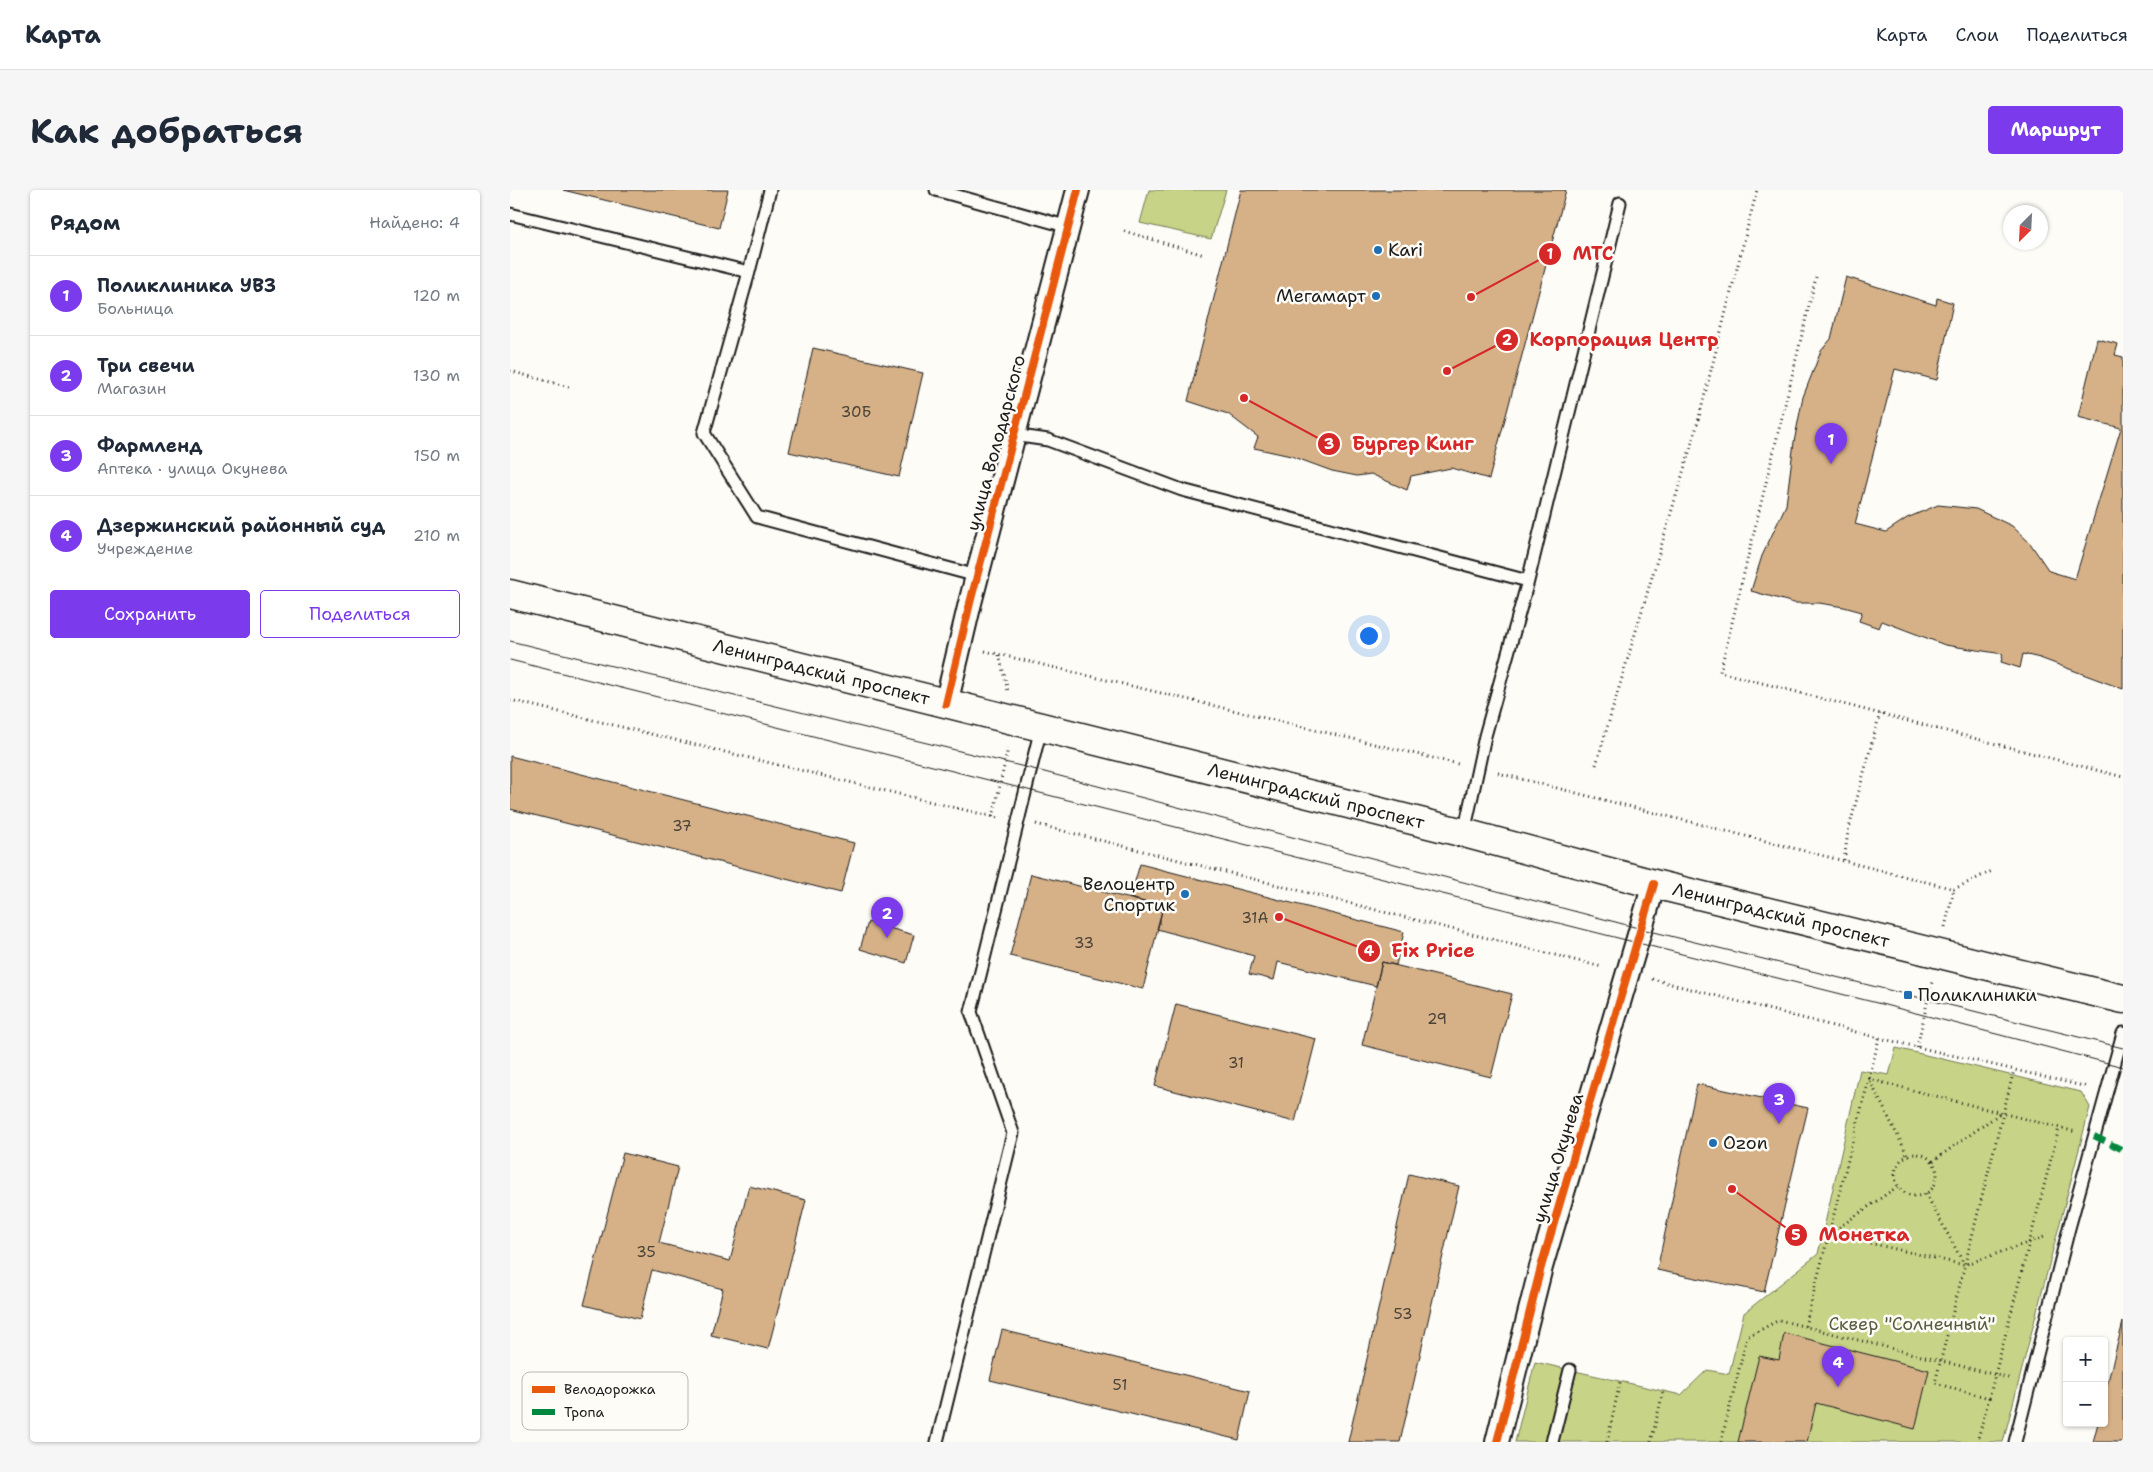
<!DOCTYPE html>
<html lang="ru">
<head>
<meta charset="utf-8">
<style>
	:root { --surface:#fff; --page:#f6f6f7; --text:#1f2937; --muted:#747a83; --line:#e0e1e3; --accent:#7c3aed }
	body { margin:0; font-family:"Shantell Sans",sans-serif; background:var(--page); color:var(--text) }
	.controls { position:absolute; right:15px; bottom:15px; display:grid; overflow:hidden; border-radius:5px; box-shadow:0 1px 4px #0004 }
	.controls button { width:45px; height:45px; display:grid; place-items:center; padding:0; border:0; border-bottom:1px solid var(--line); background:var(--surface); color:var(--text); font:25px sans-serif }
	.compass { position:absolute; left:1493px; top:15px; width:45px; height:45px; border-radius:50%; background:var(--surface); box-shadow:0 1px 4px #0004; rotate:204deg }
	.you { position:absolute; left:858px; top:445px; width:18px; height:18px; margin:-12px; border:4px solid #fff; border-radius:50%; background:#1a73e8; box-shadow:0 0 0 8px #1a73e833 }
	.badge { display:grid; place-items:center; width:32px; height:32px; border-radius:50%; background:var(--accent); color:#fff; font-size:16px; font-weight:700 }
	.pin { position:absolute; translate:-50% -41px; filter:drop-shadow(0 1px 2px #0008) }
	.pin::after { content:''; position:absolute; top:26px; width:18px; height:15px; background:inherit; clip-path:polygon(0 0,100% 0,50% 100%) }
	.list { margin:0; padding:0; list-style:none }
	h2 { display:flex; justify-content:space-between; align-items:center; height:65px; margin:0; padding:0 20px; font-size:21px }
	h2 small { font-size:16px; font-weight:400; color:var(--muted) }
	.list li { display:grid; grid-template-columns:32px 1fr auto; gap:15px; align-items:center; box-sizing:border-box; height:80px; padding:0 20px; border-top:1px solid var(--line) }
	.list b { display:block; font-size:19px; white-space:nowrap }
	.list p { margin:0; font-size:16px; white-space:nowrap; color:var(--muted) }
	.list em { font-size:16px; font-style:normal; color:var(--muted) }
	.actions { display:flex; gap:10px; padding:15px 20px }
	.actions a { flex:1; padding:11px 0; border:1px solid var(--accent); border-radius:5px; text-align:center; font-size:18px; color:var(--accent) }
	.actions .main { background:var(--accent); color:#fff }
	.map { position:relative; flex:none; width:1613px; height:1252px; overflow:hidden; border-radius:5px }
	header { display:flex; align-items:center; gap:30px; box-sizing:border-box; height:70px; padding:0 25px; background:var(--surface); border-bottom:1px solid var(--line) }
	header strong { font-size:24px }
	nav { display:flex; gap:28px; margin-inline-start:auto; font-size:18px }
	.intro { display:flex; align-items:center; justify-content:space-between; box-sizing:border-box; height:120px; padding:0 30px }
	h1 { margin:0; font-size:35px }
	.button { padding:12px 22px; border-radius:5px; background:var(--accent); color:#fff; font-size:18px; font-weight:700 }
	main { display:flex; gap:30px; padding:0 30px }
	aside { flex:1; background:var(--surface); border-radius:5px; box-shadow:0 1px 4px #0004 }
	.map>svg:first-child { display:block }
	.green { fill:#c7d487; stroke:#727852 }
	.building { fill:#d6b187; stroke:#1c1c1c }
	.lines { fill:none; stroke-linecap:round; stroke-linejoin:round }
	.service-casing { stroke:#1c1c1c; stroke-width:15 }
	.minor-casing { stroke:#1c1c1c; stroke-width:26 }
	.secondary-casing { stroke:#1c1c1c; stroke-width:31 }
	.path { stroke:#1c1c1c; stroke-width:3; stroke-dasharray:1 4; stroke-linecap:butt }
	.service { stroke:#fdfcf7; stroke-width:11 }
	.minor { stroke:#fdfcf7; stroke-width:22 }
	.secondary { stroke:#fdfcf7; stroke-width:28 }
	.tram { stroke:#1c1c1c; stroke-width:1 }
	.quiet { stroke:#00873e; stroke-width:6; stroke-dasharray:12 6; stroke-linecap:butt }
	.cycleway-casing { stroke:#fdfcf7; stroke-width:11 }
	.cycleway { stroke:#e8590c; stroke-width:8 }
	.poi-dot { fill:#1f6fb2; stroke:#fdfcf7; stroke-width:2 }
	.labels { text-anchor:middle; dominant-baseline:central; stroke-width:5; stroke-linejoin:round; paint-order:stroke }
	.number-label { font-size:15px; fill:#4a4137 }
	.poi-label { font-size:18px; fill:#1c1c1c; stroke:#fdfcf7; text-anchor:start }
	.street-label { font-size:18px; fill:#1c1c1c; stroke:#fdfcf7 }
	.park-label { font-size:18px; fill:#585c41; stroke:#fdfcf7 }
	.key { fill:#fdfcf7; stroke:#bab9b5; stroke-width:1 }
	.key-label { font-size:14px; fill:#1c1c1c }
	.leader { fill:none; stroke:#d62828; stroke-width:2 }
	.callout-dot { fill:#d62828; stroke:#fdfcf7; stroke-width:2 }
	.mark-label { font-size:15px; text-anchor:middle; font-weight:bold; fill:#fff }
	.callout-label { font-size:19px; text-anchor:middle; font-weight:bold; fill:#d62828; stroke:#fdfcf7; stroke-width:5; stroke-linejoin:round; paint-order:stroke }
</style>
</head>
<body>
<header>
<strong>Карта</strong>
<nav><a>Карта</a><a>Слои</a><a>Поделиться</a></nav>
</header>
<div class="intro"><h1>Как добраться</h1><a class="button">Маршрут</a></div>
<main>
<aside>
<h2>Рядом<small>Найдено: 4</small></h2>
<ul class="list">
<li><span class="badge">1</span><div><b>Поликлиника УВЗ</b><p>Больница</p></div><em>120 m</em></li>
<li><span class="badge">2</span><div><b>Три свечи</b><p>Магазин</p></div><em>130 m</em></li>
<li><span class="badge">3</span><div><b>Фармленд</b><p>Аптека · улица Окунева</p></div><em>150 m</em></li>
<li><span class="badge">4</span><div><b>Дзержинский районный суд</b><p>Учреждение</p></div><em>210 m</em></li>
</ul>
<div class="actions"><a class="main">Сохранить</a><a>Поделиться</a></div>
</aside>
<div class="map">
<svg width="1613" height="1252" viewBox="0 0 1613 1252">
	<rect width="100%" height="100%" fill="#fdfcf7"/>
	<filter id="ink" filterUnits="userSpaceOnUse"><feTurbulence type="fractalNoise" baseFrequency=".02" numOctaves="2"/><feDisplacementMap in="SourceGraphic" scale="10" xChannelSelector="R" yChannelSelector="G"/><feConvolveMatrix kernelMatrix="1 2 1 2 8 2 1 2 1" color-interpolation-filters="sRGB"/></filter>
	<g filter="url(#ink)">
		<!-- green -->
		<path class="green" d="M639 0H716L701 49 630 33Z
			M1386 858 1571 902 1580 917 1493 1252H1005L1025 1172 1171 1205 1197 1180 1219 1184 1234 1123 1308 1064 1350 880 1379 885Z"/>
		<!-- building -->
		<path class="building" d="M53 0H218L209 38Z
			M731 0H1056L979 289 941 278 901 286 897 300 861 284 847 286 822 281 781 266 744 258 748 247 718 224 678 211Z
			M1336 87 1426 115 1427 108 1443 113 1427 190 1385 179 1345 334 1376 342 1397 328 1428 315 1466 319 1502 336 1520 353 1539 381 1565 389 1611 238 1568 227 1587 149 1608 154 1605 165 1613 167V499L1530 468 1513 464 1510 478 1491 472 1493 464 1435 455 1372 431 1369 438 1349 431 1352 422 1334 417 1309 413H1284L1241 401 1252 366 1276 315 1284 252 1293 207 1311 161 1321 149Z
			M303 158 413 183 389 287 279 262Z
			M0 566 344 653 331 703 0 619Z
			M630 674 894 742 886 775 872 772 866 796 768 772 764 790 739 784 744 766 647 739 653 717 620 708Z
			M521 684 653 717 633 799 500 766Z
			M358 732 404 745 396 773 350 759Z
			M872 772 1002 804 981 887 852 855Z
			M666 814 806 849 785 932 645 896Z
			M1187 894 1298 918 1254 1102 1147 1080Z
			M113 963 168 977 149 1053 220 1071 239 996 296 1010 258 1159 201 1145 213 1099 142 1080 130 1129 74 1115Z
			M899 984 949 996 890 1252H838Z
			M1613 1132V1252H1583L1588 1233H1594V1207Z
			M492 1140 740 1201 729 1250 480 1190Z
			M1274 1143 1419 1180 1405 1239 1306 1213 1297 1252H1228L1249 1166 1269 1170Z"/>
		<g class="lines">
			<defs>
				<path id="service" d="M426 0 559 37
					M0 24 239 82 260 0
					M239 82 194 243 247 327 467 386
					M503 245 538 250 672 300 1018 391 975 546 954 643
					M1018 391 1110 13
					M427 1252 503 943 461 822 531 538
					M1042 1252 1060 1180
					M1505 1252 1559 1038 1613 843"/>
				<path id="minor" d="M436 514 460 413 568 0
					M987 1252 1031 1077 1144 694"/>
				<g id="secondary">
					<path id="s1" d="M0 404 954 643 1144 694 1613 809"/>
				</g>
			</defs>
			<!-- service casing -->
			<use href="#service" class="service-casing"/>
			<!-- minor casing -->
			<use href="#minor" class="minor-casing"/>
			<!-- secondary casing -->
			<use href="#secondary" class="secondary-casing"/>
			<!-- path -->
			<path class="path" d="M614 41 694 65
				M1306 87 1210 482 1613 587
				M0 181 59 197
				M475 461 948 574
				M489 465 498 501
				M0 510 488 628
				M1086 575 1186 239 1247 0
				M988 583 1444 699 1482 681
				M483 627 498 558
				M526 634 1092 777
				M1334 670 1338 642 1370 523
				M1435 737 1444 699
				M1142 789 1369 848 1577 897
				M1369 848 1359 889 1397 964
				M1407 857 1422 792
				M1385 985a21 21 0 1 1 42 0a21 21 0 1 1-42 0Z
				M1423 971 1492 922
				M1416 1004 1454 1074
				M1321 1043 1388 996
				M1321 1044 1454 1075 1537 1046
				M1295 1136 1359 889 1566 942
				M1479 1208 1549 938
				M1097 1252 1110 1192
				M1141 1252 1153 1202
				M1211 1252 1237 1147 1269 1130 1502 1189
				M1467 1252 1479 1208 1425 1193 1504 880"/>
			<!-- service -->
			<use href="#service" class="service"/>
			<!-- minor -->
			<use href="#minor" class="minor"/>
			<!-- secondary -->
			<use href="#secondary" class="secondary"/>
			<!-- tram -->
			<path class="tram" d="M0 451 523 579 1132 739 1613 858
				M0 470 1375 815 1613 877"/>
			<!-- quiet -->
			<path class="quiet" d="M1584 946 1613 960"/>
			<defs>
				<path id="cycleway" d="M436 514 460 413 568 0
					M987 1252 1031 1077 1144 694"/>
			</defs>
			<!-- cycleway casing -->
			<use href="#cycleway" class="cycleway-casing"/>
			<!-- cycleway -->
			<use href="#cycleway" class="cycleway"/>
		</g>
	</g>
	<!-- markers -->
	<g class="poi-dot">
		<circle cx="868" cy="60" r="5"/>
		<circle cx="866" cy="106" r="5"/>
		<circle cx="675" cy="704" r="5"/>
		<rect x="1393" y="800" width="10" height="10" rx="2.5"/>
		<circle cx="1203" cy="953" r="5"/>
	</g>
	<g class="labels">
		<!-- number labels -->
		<g class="number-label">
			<text x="346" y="222">30Б</text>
			<text x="172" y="636">37</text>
			<text x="745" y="728">31А</text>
			<text x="574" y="753">33</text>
			<text x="927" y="829">29</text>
			<text x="726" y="873">31</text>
			<text x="136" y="1062">35</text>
			<text x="893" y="1124">53</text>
			<text x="610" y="1195">51</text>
		</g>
		<!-- poi labels -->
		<g class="poi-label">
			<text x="878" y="60">Kari</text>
			<text x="856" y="106" text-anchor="end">Мегамарт</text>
			<text x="665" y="694" text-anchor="end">Велоцентр<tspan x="665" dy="21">Спортик</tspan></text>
			<text x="1408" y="805">Поликлиники</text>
			<text x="1213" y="953">Ozon</text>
		</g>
		<!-- street labels -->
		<g class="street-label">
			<text transform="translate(486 253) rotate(-75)">улица Володарского</text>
			<text stroke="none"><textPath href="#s1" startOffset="321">Ленинградский проспект</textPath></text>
			<text stroke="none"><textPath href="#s1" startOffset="831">Ленинградский проспект</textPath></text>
			<text stroke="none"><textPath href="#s1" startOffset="1311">Ленинградский проспект</textPath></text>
			<text transform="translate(1048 968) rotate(-73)">улица Окунева</text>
		</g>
		<!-- park labels -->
		<g class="park-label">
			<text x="1402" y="1134">Сквер "Солнечный"</text>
		</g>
	</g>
	<!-- legend -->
	<rect x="12" y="1182" width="166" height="58" rx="8" class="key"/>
	<rect x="22" y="1196" width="23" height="7" fill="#e8590c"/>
	<rect x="22" y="1219" width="23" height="6" fill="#00873e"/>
	<g class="key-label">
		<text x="54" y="1204">Велодорожка</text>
		<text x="54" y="1227">Тропа</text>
	</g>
	<!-- callouts -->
	<path class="leader" d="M961 107L1040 64M937 181L997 150M734 208L819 254M769 727L859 761M1222 999L1286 1045"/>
	<g class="callout-dot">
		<circle cx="961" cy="107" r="5"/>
		<circle cx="937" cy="181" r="5"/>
		<circle cx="734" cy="208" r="5"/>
		<circle cx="769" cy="727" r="5"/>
		<circle cx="1222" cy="999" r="5"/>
		<circle cx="1040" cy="64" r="12"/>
		<circle cx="997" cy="150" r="12"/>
		<circle cx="819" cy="254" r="12"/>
		<circle cx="859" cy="761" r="12"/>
		<circle cx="1286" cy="1045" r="12"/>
	</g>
	<g class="mark-label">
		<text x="1040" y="69">1</text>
		<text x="997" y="155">2</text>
		<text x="819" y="259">3</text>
		<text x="859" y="766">4</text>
		<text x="1286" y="1050">5</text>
	</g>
	<g class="callout-label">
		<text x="1083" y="70">МТС</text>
		<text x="1114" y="156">Корпорация Центр</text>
		<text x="903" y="260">Бургер Кинг</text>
		<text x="923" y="767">Fix Price</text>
		<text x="1354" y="1051">Монетка</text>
	</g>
</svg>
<div class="controls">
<button>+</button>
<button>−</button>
</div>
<svg class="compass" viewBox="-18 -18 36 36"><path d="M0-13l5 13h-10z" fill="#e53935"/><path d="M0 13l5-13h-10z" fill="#747a83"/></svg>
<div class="you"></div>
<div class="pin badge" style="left:1321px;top:274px">1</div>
<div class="pin badge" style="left:377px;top:748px">2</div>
<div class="pin badge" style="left:1269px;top:934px">3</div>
<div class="pin badge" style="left:1328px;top:1197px">4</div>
</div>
</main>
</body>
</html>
